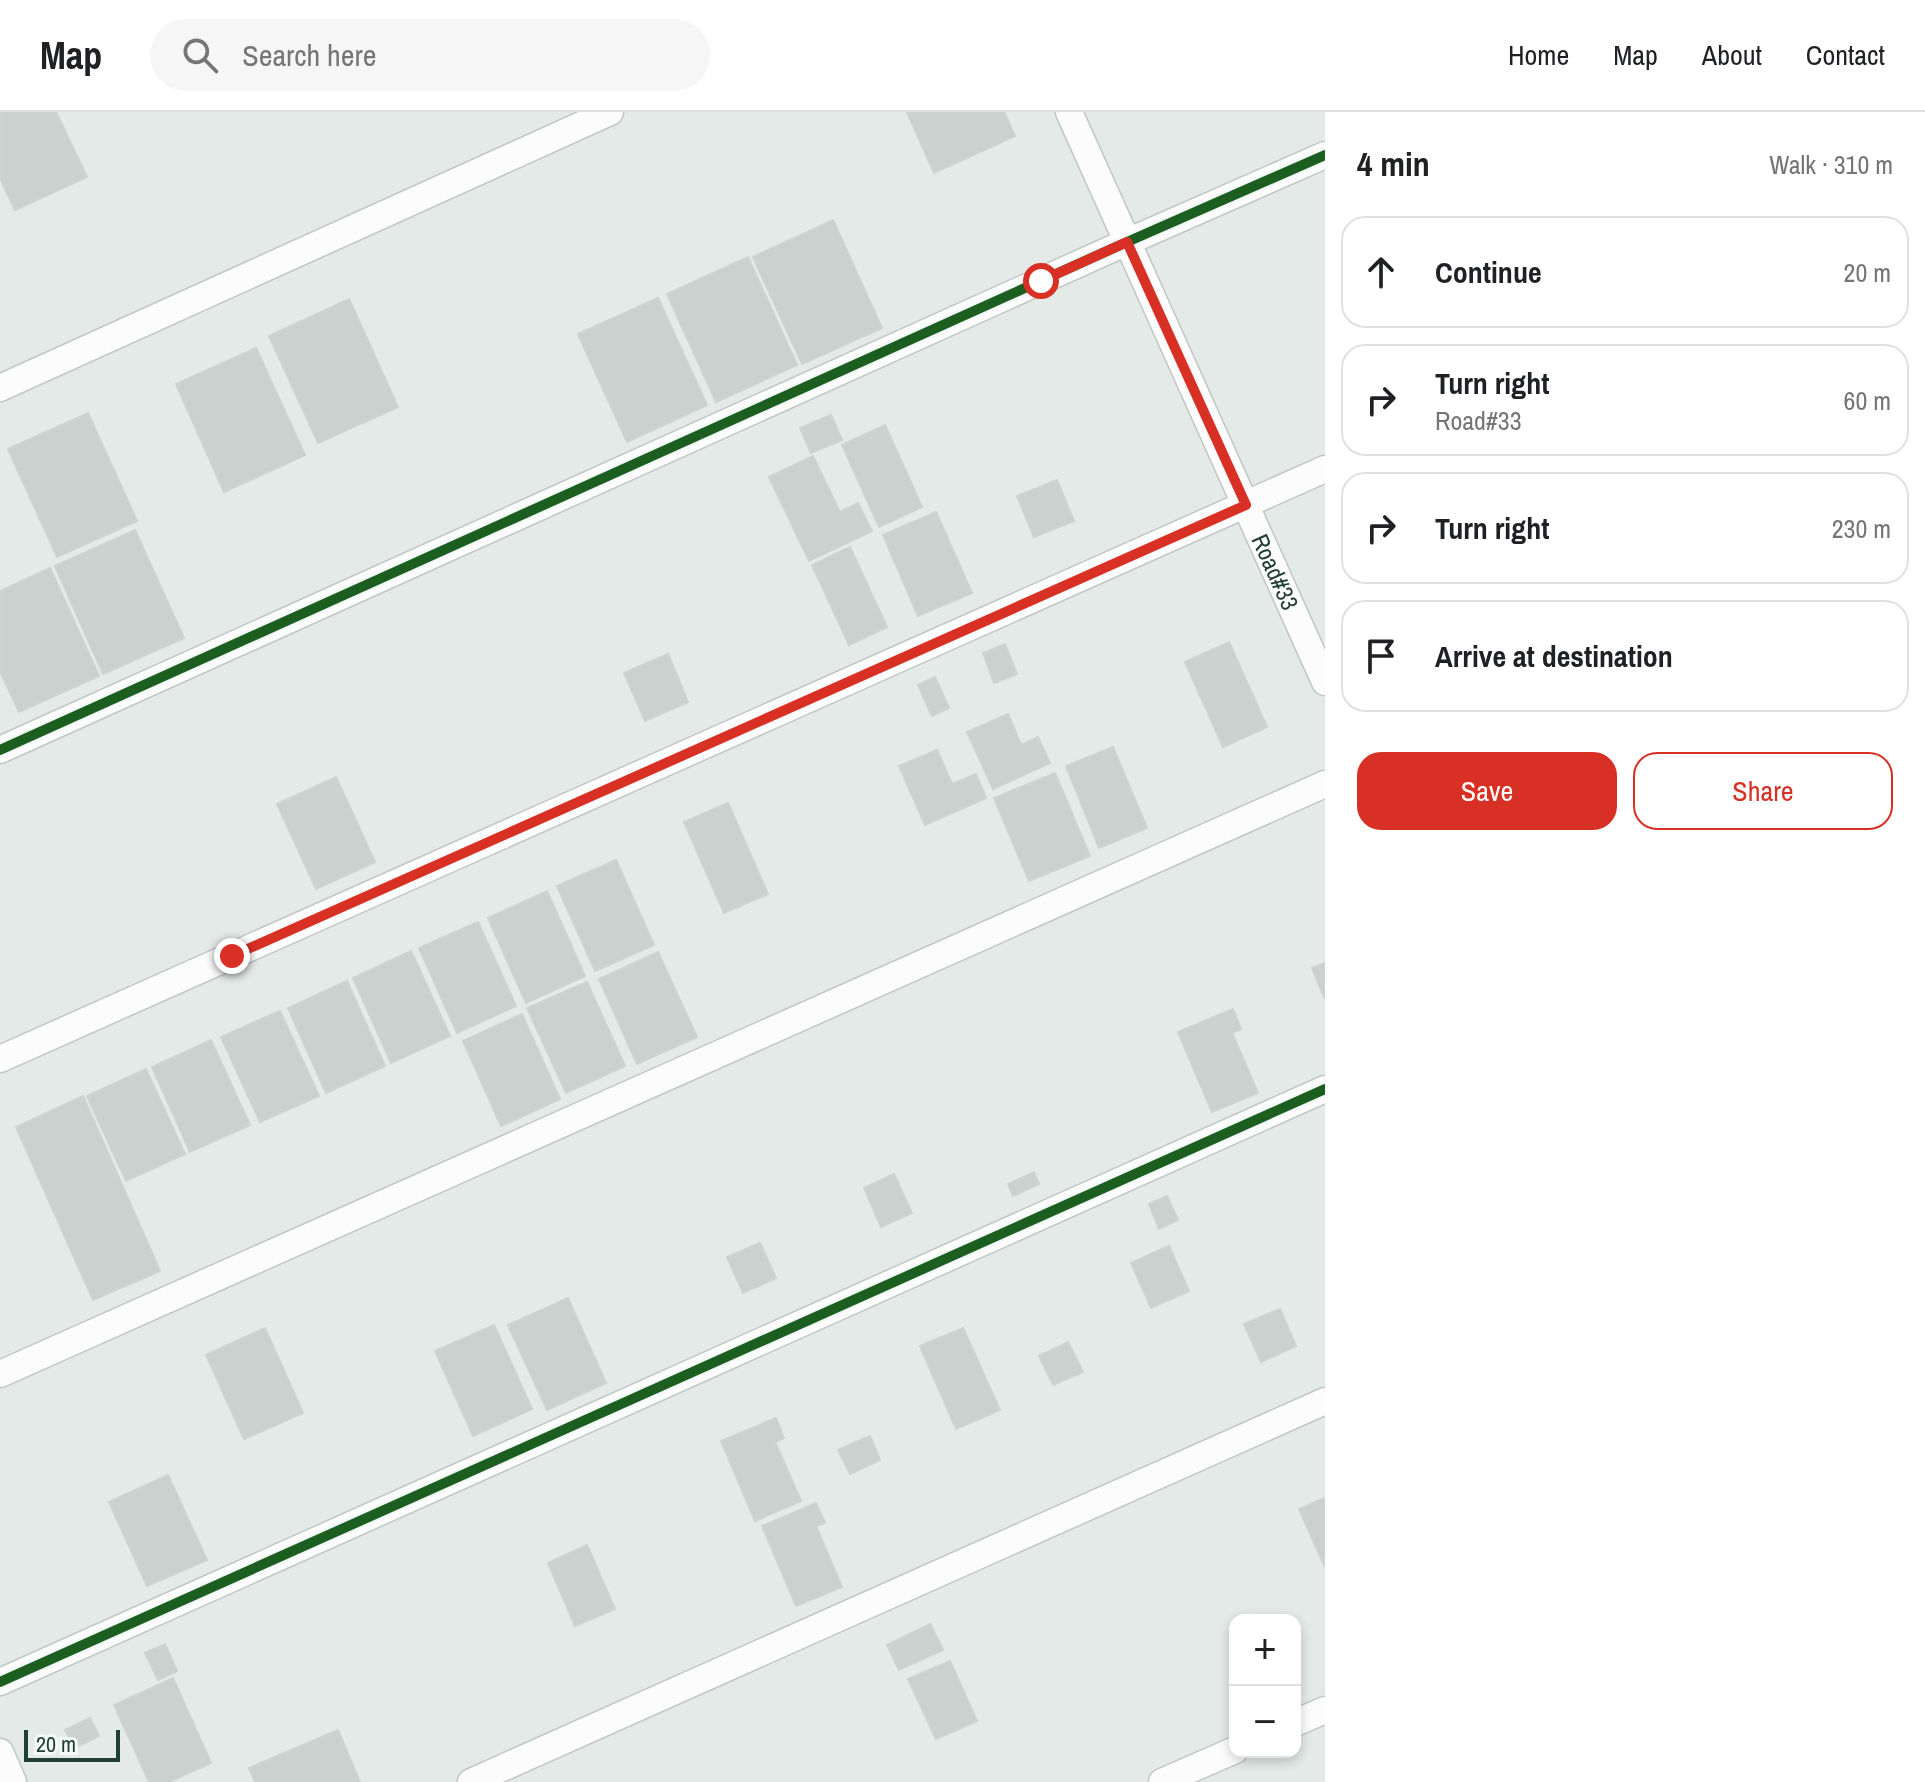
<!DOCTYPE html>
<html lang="en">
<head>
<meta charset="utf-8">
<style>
	:root { --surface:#fff; --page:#f6f6f6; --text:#202124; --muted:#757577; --line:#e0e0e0; --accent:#d93025 }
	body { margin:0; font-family:"Archivo Narrow",sans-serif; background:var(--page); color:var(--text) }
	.controls { position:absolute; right:24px; bottom:24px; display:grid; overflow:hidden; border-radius:16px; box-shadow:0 4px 12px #0003 }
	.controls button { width:72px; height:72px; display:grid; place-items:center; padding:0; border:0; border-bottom:2px solid var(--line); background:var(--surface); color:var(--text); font:40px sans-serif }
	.scale { position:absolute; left:24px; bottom:20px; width:96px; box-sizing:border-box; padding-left:8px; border:4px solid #223d36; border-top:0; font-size:22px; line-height:28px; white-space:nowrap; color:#223d36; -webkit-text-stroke:6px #f2f9f6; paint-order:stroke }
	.stop { position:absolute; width:24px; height:24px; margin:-18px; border:6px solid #d93025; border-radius:50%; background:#fff }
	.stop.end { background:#d93025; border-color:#fff; box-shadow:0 2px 8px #0008 }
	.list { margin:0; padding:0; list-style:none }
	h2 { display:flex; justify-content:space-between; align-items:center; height:104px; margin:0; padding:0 32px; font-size:34px }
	h2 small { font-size:26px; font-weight:400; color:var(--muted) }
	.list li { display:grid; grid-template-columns:52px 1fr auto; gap:24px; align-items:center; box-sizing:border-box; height:112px; margin:0 16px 16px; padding:0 16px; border:2px solid var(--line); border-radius:24px }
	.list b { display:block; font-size:30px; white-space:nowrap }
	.list p { margin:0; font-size:26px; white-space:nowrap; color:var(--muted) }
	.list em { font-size:26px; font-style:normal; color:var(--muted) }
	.actions { display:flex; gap:16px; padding:24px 32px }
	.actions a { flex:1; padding:18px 0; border:2px solid var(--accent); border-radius:24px; text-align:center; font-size:28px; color:var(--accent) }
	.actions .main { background:var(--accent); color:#fff }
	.icon { flex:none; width:44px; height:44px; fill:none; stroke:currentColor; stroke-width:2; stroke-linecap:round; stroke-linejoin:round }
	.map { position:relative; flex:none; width:1325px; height:1670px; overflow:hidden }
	header { display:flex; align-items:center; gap:48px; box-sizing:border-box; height:112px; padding:0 40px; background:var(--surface); border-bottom:2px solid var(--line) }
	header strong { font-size:38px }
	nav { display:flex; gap:44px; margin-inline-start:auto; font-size:28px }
	.search { width:560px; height:72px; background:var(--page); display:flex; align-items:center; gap:20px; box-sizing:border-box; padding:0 28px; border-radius:44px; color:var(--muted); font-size:30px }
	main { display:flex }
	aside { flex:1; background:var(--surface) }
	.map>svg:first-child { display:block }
	.building { fill:#cbd1cf; stroke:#cdd3d0; stroke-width:2 }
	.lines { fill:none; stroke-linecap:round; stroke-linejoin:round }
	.minor-casing { stroke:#c1c7c4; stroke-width:29 }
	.minor { stroke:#fbfcfb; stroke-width:26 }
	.cycleway-casing { stroke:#f2f9f6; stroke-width:15 }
	.cycleway { stroke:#1b5e20; stroke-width:10 }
	.route { stroke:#d93025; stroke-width:10 }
	.labels { text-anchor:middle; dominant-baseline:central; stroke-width:6; stroke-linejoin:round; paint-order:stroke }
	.street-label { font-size:24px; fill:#223d36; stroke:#f2f9f6 }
</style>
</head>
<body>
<header>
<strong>Map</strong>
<div class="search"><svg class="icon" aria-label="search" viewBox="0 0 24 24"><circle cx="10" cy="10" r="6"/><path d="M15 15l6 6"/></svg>Search here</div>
<nav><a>Home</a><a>Map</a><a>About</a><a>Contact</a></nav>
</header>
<main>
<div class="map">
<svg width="1325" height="1670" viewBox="0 0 1325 1670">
	<rect width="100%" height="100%" fill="#e4eae7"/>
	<!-- building -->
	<path class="building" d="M0 0H56L87 65 15 98 0 66Z
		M907 0H1004L1015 24 934 61Z
		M833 108 882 216 802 252 753 145Z
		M748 145 797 253 716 290 667 182Z
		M658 186 707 293 627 330 578 222Z
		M349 187 398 295 318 331 269 224Z
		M256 236 305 343 224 380 176 272Z
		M88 301 137 409 57 445 8 337Z
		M831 303 842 328 811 341 800 316Z
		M885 313 922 395 879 415 842 333Z
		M813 344 840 400 858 391 872 419 809 449 769 365Z
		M1057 368 1074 409 1034 425 1017 384Z
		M936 400 972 481 918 504 883 423Z
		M135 418 184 526 103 562 55 454Z
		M850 435 887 515 849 533 812 453Z
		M50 456 99 564 19 600 0 559V479Z
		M1229 530 1267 615 1223 635 1185 550Z
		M1005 532 1017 562 994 571 983 541Z
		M668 542 688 590 645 609 624 561Z
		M935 565 949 596 932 604 918 573Z
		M1008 602 1021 633 1038 625 1050 651 993 677 967 620Z
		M1113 635 1147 716 1099 736 1066 654Z
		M937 638 952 672 976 662 986 686 925 713 899 654Z
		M1055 661 1090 744 1029 769 994 686Z
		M336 665 375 750 316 777 277 692Z
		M728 691 768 782 724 801 684 710Z
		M616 748 654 833 595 859 557 774Z
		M547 779 585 864 526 891 488 806Z
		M478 810 516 894 457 921 419 836Z
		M411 839 450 924 391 951 353 866Z
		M658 840 697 925 637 952 599 867Z
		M1325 851V887L1312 856Z
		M347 869 385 954 326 981 288 896Z
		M587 870 625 954 566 981 527 896Z
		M1233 897 1241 917 1232 921 1258 981 1212 1000 1178 920Z
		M280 899 319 984 260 1010 221 925Z
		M522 902 560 987 501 1014 463 929Z
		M211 928 250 1013 190 1040 152 955Z
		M146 957 185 1042 126 1069 87 984Z
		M83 984 160 1159 93 1188 16 1015Z
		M1034 1060 1039 1072 1013 1084 1008 1072Z
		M894 1062 912 1101 881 1115 864 1076Z
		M1167 1084 1178 1108 1159 1117 1149 1092Z
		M760 1131 776 1166 743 1181 727 1145Z
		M1169 1134 1189 1179 1151 1196 1131 1151Z
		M568 1186 606 1271 547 1298 508 1213Z
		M1280 1197 1296 1234 1261 1250 1244 1212Z
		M494 1213 532 1297 473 1324 435 1239Z
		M265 1216 303 1301 244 1327 206 1243Z
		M963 1216 1000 1298 956 1317 920 1234Z
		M1068 1230 1083 1260 1053 1273 1039 1244Z
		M776 1306 784 1326 775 1330 801 1389 755 1409 721 1329Z
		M870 1324 880 1348 850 1362 838 1338Z
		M168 1363 207 1448 147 1474 109 1390Z
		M1325 1386V1455L1299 1397Z
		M816 1391 825 1411 816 1414 842 1475 796 1494 762 1414Z
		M587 1433 615 1497 575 1514 548 1451Z
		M930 1512 943 1538 899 1558 887 1533Z
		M165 1532 177 1559 158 1568 145 1541Z
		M950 1549 977 1609 936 1627 908 1567Z
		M173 1566 211 1651 169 1670H149L114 1593Z
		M90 1606 99 1624 74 1636 65 1618Z
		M338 1618 360 1670H255L249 1656Z"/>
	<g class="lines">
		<defs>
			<g id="minor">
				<path id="s1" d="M1069 0 1325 570"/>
				<path d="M0 276 610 0"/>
				<path d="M0 638 1127 130 1325 43"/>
				<path d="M0 947 1325 357"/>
				<path d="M0 1262 1325 672"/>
				<path d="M0 1570 1325 977"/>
				<path d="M1295 1611 1325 1598"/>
				<path d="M0 1640 13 1670"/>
				<path d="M471 1670 1325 1289"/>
				<path d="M1162 1670 1235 1638"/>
			</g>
		</defs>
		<!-- minor casing -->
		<use href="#minor" class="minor-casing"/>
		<!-- minor -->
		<use href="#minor" class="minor"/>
		<defs>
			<path id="cycleway" d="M0 638 1127 130 1325 43
				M0 1570 1325 977"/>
		</defs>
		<!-- cycleway casing -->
		<use href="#cycleway" class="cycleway-casing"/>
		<!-- cycleway -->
		<use href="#cycleway" class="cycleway"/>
	</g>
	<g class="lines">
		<!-- route -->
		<path class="route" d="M232 844 1246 393 1127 130 1041 169"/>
	</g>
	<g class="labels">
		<!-- street labels -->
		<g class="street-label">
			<text stroke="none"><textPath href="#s1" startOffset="504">Road#33</textPath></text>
		</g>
	</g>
</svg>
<div class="controls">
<button>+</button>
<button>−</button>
</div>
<div class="scale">20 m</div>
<div class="stop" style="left:1041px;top:169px"></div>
<div class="stop end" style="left:232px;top:844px"></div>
</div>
<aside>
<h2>4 min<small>Walk · 310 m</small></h2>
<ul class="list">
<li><svg class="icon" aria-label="ahead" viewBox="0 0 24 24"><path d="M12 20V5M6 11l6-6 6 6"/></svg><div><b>Continue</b></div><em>20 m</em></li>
<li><svg class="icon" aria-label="right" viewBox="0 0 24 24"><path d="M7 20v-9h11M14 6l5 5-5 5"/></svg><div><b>Turn right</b><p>Road#33</p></div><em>60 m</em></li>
<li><svg class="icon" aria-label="right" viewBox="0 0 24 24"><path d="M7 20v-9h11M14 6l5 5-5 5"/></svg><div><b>Turn right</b></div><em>230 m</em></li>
<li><svg class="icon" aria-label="arrive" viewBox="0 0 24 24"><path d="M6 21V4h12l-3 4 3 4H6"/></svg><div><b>Arrive at destination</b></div></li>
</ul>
<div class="actions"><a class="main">Save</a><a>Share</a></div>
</aside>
</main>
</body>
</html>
